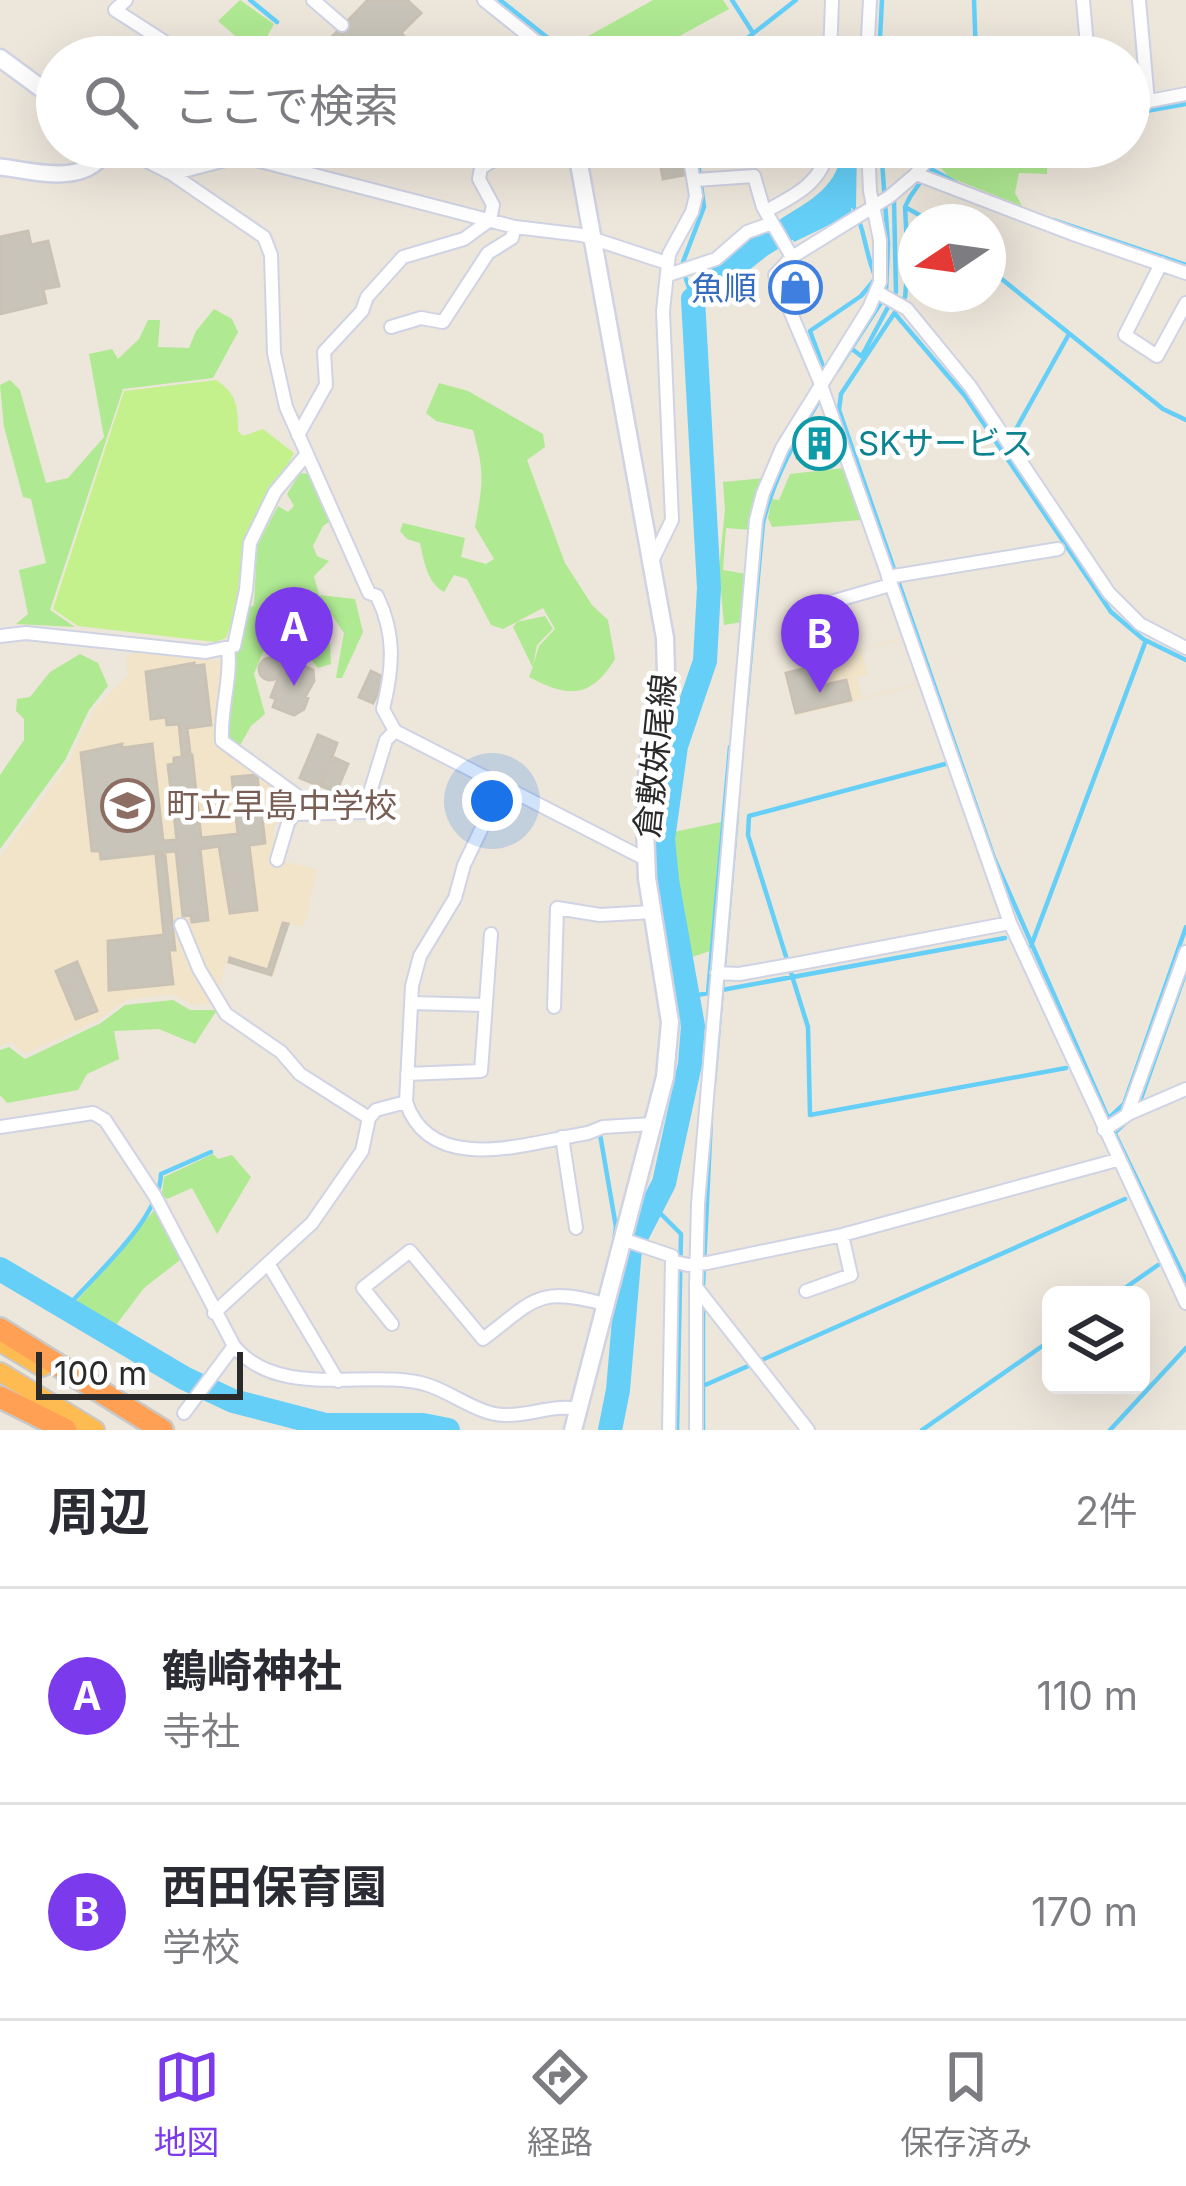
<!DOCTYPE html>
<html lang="ja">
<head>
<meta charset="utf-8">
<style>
	:root { --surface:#fff; --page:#f2f2f3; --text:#2b2b33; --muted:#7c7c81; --line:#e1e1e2; --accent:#7c3aed }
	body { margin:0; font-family:Inter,"Noto Sans JP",sans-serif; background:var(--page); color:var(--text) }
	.controls { position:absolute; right:36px; bottom:36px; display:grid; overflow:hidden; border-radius:18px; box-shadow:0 12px 48px #0002 }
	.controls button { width:108px; height:108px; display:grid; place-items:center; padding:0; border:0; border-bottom:3px solid var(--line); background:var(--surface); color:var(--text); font:60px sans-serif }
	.compass { position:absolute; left:898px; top:204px; width:108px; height:108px; border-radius:50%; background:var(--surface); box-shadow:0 12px 48px #0002; rotate:257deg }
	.scale { position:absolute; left:36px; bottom:30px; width:207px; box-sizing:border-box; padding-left:12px; border:6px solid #2a2a2a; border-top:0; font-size:33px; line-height:42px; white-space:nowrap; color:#2a2a2a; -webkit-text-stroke:9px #fff; paint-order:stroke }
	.you { position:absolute; left:492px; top:801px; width:42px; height:42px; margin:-30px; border:9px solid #fff; border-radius:50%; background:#1a73e8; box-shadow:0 0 0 18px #1a73e833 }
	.badge { display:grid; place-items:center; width:78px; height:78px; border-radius:50%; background:var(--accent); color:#fff; font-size:39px; font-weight:700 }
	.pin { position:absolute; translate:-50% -99px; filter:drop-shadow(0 3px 6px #0008) }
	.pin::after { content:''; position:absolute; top:63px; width:42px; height:36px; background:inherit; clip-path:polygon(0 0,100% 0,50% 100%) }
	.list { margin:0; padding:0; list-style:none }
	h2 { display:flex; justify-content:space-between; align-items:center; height:156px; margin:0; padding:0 48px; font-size:51px }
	h2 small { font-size:39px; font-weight:400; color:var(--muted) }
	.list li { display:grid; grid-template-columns:78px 1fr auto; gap:36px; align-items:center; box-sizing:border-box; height:216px; padding:0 48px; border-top:3px solid var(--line) }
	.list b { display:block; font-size:45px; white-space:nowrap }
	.list p { margin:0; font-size:39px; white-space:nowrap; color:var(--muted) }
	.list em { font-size:39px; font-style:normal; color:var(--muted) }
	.icon { flex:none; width:66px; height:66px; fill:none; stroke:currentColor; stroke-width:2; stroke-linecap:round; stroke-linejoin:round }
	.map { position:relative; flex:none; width:1186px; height:1430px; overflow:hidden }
	.search { position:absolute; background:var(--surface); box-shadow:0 12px 48px #0002; left:36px; right:36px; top:36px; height:132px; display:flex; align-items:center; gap:30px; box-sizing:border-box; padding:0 42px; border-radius:66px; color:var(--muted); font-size:45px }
	.sheet { height:588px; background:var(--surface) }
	nav { display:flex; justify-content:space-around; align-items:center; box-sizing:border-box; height:168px; border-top:3px solid var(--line); background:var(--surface); font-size:33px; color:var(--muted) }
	nav a { display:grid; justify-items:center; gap:6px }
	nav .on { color:var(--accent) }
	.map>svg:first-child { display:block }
	.education { fill:#f1e4c9; fill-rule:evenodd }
	.green { fill:#afe992 }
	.pitch { fill:#c5f18d }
	.water { fill:#65cff8 }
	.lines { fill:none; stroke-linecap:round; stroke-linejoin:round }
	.stream { stroke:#65cff8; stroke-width:4.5 }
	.river { stroke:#65cff8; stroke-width:24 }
	.building { fill:#c8c4b9; stroke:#c9c2b4; stroke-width:3 }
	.minor-casing { stroke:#d0d3e4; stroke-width:16 }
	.tertiary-casing { stroke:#d0d3e4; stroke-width:20 }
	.secondary-casing { stroke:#d0d3e4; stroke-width:21 }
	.trunk-casing { stroke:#c8c8c8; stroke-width:22 }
	.motorway-casing { stroke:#c8c8c8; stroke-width:26 }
	.minor { stroke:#fff; stroke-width:12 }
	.tertiary { stroke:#fff; stroke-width:15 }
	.secondary { stroke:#fff; stroke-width:16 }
	.trunk { stroke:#febb52; stroke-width:18 }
	.motorway { stroke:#ffa054; stroke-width:21 }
	.labels { text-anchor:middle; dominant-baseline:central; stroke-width:9; stroke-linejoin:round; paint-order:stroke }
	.shop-label { font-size:33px; fill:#366cbe; stroke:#fff; text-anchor:end }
	.culture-label { font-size:33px; fill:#0d838f; stroke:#fff; text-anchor:start }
	.street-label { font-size:33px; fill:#2a2a2a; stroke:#fff }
	.education-label { font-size:33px; fill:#785e54; stroke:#fff; text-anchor:start }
</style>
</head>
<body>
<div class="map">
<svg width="1186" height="1430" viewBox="0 0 1186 1430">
	<rect width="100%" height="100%" fill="#ede6db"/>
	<!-- education -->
	<path class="education" d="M903 637 919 685 796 716 784 672ZM902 639 917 684 862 698 857 678 868 674 862 650Z
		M132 651 226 661 216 705 217 724 213 725 214 736 217 743 283 790 285 815 274 826 273 859 317 869 307 919 302 927 289 924 273 978 226 962 216 1003 192 1005 173 994 126 1000 97 1021 25 1054 12 1042 0 1046V858L70 760 94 709 128 675 126 659Z"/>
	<!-- green -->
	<path class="green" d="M240 0 274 24 257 55 218 21Z
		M653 0H723L729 9 641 57H588L574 44Z
		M987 147H1048L1047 174 1019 173 1015 193 1022 206 949 177 941 168 948 155Z
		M214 309 232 319 238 332 213 378 123 389 50 610 75 627 16 624 28 614 19 570 46 563 31 499 23 497 4 427 0 385 10 380 20 390 46 483 68 478 104 437 89 354 112 349 118 359 139 339 148 320H160L158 347 189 348 196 331Z
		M439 383 468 391 543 434 545 447 527 460 565 563 592 605 608 620 615 659C590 700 567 697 529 677L533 667 532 666 513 627 517 622 545 616 553 629 537 645 533 666 539 646 555 629 543 608 503 629 491 625 467 579 454 575 444 592C427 583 424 561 420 543L407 539 400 531 403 523 465 538 461 557 486 564 494 559 475 527C483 483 485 474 473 430L436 421 426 413Z
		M844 468 861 520 772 527 768 518 772 499 779 500 790 474Z
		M300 473 310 474 332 520 323 526 313 546 317 556 329 561 314 576 319 595 355 599 363 632 342 678H336L344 633 329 611 321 619 330 643 331 664 318 668 309 657C296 663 285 660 275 650L263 652 254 674 265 714 251 726 239 747 226 740V693L245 610 254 605 257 546 278 506 288 512 294 506 287 494Z
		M765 478 751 530 726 528 723 570 747 574 742 622 724 625 719 568 725 510 723 482Z
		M80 654 98 663 108 686 89 710 65 760 0 849V775L24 740V719L16 711 17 699 30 697 50 672Z
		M721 822 710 951 692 957 677 876 674 832Z
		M173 1000 190 1010H217L195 1044 159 1029 114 1031 119 1059 87 1074 78 1090 7 1103 0 1095V1050L9 1047 25 1059 101 1023 125 1005Z
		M213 1154 218 1159 232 1155 251 1177 217 1234 192 1188 167 1199 162 1194 164 1177Z
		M155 1209 180 1260 144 1288 113 1329 73 1305Z"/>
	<!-- pitch -->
	<path class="pitch" d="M216 380C237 394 238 406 238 431L243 436 263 429 294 453 243 551 236 611 226 638 215 642 78 626 53 609 124 391Z"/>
	<!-- water -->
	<path class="water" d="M842 147H857L856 206 851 208 852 214 794 242 782 219C811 200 840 185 842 147Z"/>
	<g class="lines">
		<!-- stream -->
		<path class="stream" d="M250 0 277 22
			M500 0 572 57
			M732 0 753 33
			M974 0 976 57
			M723 57 796 0
			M879 57 882 0
			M1129 114 1186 104
			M881 147 888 244 886 291
			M962 147 938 157 910 197 905 207 908 265 905 297 841 394 839 410 994 858 1116 1136 1186 1281
			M931 169 958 184
			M905 207 932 222
			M1053 220 1186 265
			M683 262 704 207 696 147
			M988 268 1163 409 1186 420
			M686 279 693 299
			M896 315 965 396 1111 612 1143 639 1186 660
			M852 349 861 356 864 352 896 292 894 200
			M825 372 810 331 861 296 876 278C865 255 865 227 852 203
			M836 372 882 301
			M1015 431 1069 334
			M746 706 763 523C774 477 796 439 820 399
			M945 764 749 816 748 835 808 1027 810 1115 1066 1068
			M1031 946 1145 643
			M722 990 1005 938
			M688 997 708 993 730 747
			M714 1083 737 813
			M1138 1107 1186 971
			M1109 1118 1124 1104 1186 927
			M1114 1133 1132 1117
			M600 1134 616 1227 614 1242
			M652 1205 681 1234 677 1430
			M703 1286 711 1118
			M1115 1295 1158 1265
			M703 1304V1430
			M68 1306C97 1273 160 1218 161 1174L211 1152
			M703 1386 1125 1199
			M922 1430 1051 1340
			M1110 1430 1186 1348"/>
		<!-- river -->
		<path class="river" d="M0 1269 184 1378 233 1401 326 1425H423L448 1430
			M610 1430 618 1390 630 1249 664 1183 690 1064 693 1026 667 880 663 839 676 746 705 661 709 588 693 299 760 246 813 213"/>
	</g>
	<!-- building -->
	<path class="building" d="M368 0H407L421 13 401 33 407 39 399 48 392 42 381 55 404 57H325L316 48 319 44 322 47Z
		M679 149 684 175 663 179 659 157Z
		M28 231 31 245 48 241 59 286 43 289 46 303 0 314V237Z
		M799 272 810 298 793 305 783 279Z
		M815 427 834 438 828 448 835 452 828 466 819 461 815 469 797 458Z
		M259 669a11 11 0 1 1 22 0a11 11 0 1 1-22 0Z
		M291 661 313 670 314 681 305 697 308 698 304 709 294 715 273 707 276 699 271 697 283 666 288 668Z
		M194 663V666L204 665 211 725 187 728 190 753 182 754 179 724 167 725 166 717 151 719 146 672Z
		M815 666 820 686 846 680 851 700 796 713 786 673Z
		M371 671 385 678 373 703 359 697Z
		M318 735 337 743 330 762 333 763 335 758 348 764 336 792 322 786 325 774 320 786 300 778Z
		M122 744V748L152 744 163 841 177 840 168 765 174 764V758L192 755 201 838 238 834 232 777 257 775 265 843 249 845 257 910 230 913 219 846 200 849 208 920 192 922 191 915 183 916 176 851 101 859 100 851H92L81 753Z
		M165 855 175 950H169L173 984 109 990 108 941 164 935 156 856Z
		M283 923 288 924 271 975 229 962 230 958 268 970Z
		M77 962 97 1011 76 1019 56 971Z"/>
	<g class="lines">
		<defs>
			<path id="minor" d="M126 0 115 10 188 57
				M313 0 342 25
				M484 0 555 57
				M1083 0 1088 57
				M1139 0 1148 102
				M830 57 832 0
				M867 57 870 0
				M1129 105 1186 94
				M129 147 133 154 172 174 264 237 271 255 274 353 286 407 369 593 377 596C396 635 393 668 383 709L395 731 645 859
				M937 147 916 174 889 197 792 257 775 275 820 382 1010 923 1186 1303
				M172 174 241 156 515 227 582 235 667 263
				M916 174 1073 234 1186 273
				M696 180 754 176 763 207 792 257
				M766 211C796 195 822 183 829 147
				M1161 264 1125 335 1157 356 1186 303
				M668 275 716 259 747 232 772 223
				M877 292 907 309 970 386 1109 593 1140 624 1186 648
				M391 327 421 318 443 322 488 253 512 238 515 227
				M298 435 326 385 324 352 362 311 367 297 403 257 464 239 490 220 493 205 479 179 481 168 514 147
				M650 565 672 520 663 311 669 254 692 212 696 196 688 147
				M888 577 1058 549
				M824 604 890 585
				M0 636 26 633 206 652 234 646 246 590 250 543 275 492 306 455
				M228 650C232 676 220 710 222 741L321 813
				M503 784 464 865 455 898 420 956 412 986 406 1102C431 1178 531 1142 588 1133L603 1127 653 1124
				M277 860 288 823 294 814 364 812 386 740 395 731
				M181 925 199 969 226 1014 281 1052 300 1074 369 1118
				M717 973 739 974 801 963 1010 923
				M411 1003 486 1005
				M554 1007 557 908 600 915 652 912
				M407 1074 481 1071 491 934
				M1128 1114 1186 1089
				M0 1127 93 1113 105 1120 155 1196 234 1346 184 1413
				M1104 1130 1127 1115 1186 952
				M562 1137 576 1228
				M622 1239 672 1256V1261L688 1265 707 1263 842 1235 1117 1160
				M269 1265 338 1381
				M806 1291 851 1275 842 1235
				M214 1313 312 1223 362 1151 369 1118 376 1110 406 1102
				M392 1324 363 1288 410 1251 483 1339C533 1301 538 1285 604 1304
				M234 1346C280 1402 372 1367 428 1385 453 1393 479 1415 505 1415 531 1416 552 1404 578 1409
				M669 1430 672 1261
				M696 1430V1287
				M808 1430 696 1287 698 1204 756 520 763 493 782 448 869 308 880 282V240L870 191 868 147"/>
			<path id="tertiary" d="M0 167C37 171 87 188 108 147"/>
			<path id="secondary" d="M0 58 57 100
				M573 1430 665 1077 670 1022 647 878 645 828 649 748 666 672 665 638 576 147"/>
			<path id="trunk" d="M0 1342 42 1367
				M0 1372 95 1430"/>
			<path id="motorway" d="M0 1329 162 1430
				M0 1397 66 1430"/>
		</defs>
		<!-- minor casing -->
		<use href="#minor" class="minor-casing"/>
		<!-- tertiary casing -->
		<use href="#tertiary" class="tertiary-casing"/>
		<!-- secondary casing -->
		<use href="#secondary" class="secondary-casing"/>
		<!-- trunk casing -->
		<use href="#trunk" class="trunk-casing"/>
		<!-- motorway casing -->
		<use href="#motorway" class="motorway-casing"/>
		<!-- minor -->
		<use href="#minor" class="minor"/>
		<!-- tertiary -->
		<use href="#tertiary" class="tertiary"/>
		<!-- secondary -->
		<use href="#secondary" class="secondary"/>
		<!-- trunk -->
		<use href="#trunk" class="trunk"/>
		<!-- motorway -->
		<use href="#motorway" class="motorway"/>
	</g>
	<!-- icons -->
	<defs>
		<symbol id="shop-ring" viewBox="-11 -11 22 22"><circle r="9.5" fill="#fff" stroke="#3f7fe0" stroke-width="1.5"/><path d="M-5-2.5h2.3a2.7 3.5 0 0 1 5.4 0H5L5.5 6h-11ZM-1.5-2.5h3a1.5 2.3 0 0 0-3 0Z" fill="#3f7fe0"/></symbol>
		<symbol id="building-ring" viewBox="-11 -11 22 22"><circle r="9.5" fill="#fff" stroke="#0f9aa8" stroke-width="1.5"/><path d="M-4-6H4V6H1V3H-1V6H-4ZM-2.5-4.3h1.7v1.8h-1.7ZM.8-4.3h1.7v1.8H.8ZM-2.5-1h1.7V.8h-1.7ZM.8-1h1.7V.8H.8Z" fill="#0f9aa8"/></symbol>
		<symbol id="school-ring" viewBox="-11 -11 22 22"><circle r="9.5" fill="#fff" stroke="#8d6e63" stroke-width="1.5"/><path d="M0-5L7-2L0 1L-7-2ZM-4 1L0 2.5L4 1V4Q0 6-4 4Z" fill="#8d6e63"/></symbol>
	</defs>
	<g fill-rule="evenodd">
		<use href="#shop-ring" x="766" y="258" width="59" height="59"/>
		<use href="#building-ring" x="790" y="414" width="59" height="59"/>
		<use href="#school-ring" x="98" y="776" width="59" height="59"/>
	</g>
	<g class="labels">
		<!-- shop labels -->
		<g class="shop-label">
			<text x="757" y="288">魚順</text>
		</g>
		<!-- culture labels -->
		<g class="culture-label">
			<text x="858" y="443">SKサービス</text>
		</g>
		<!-- street labels -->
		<g class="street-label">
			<text transform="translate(655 756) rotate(-84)">倉敷妹尾線</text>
		</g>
		<!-- education labels -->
		<g class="education-label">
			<text x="166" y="805">町立早島中学校</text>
		</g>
	</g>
</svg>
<div class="controls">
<button><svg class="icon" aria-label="layers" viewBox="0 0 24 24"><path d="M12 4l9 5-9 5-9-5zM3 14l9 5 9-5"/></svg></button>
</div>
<svg class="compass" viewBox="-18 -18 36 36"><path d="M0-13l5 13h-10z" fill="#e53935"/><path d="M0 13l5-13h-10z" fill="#7c7c81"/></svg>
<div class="scale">100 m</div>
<div class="you"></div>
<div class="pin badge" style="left:294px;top:686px">A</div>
<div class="pin badge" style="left:820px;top:693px">B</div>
<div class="search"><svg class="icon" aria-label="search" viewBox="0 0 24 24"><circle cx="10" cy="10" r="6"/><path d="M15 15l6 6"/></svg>ここで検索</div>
</div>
<section class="sheet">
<h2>周辺<small>2件</small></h2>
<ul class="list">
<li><span class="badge">A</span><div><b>鶴崎神社</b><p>寺社</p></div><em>110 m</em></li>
<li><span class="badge">B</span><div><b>西田保育園</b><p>学校</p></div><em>170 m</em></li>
</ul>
</section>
<nav>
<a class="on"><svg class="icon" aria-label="map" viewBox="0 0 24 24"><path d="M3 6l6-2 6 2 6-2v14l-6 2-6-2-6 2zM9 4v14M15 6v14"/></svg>地図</a>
<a><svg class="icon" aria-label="directions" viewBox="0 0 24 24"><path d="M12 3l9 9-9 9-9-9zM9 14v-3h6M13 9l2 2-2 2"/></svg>経路</a>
<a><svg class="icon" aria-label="saved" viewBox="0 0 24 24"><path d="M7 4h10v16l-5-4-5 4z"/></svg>保存済み</a>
</nav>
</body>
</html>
